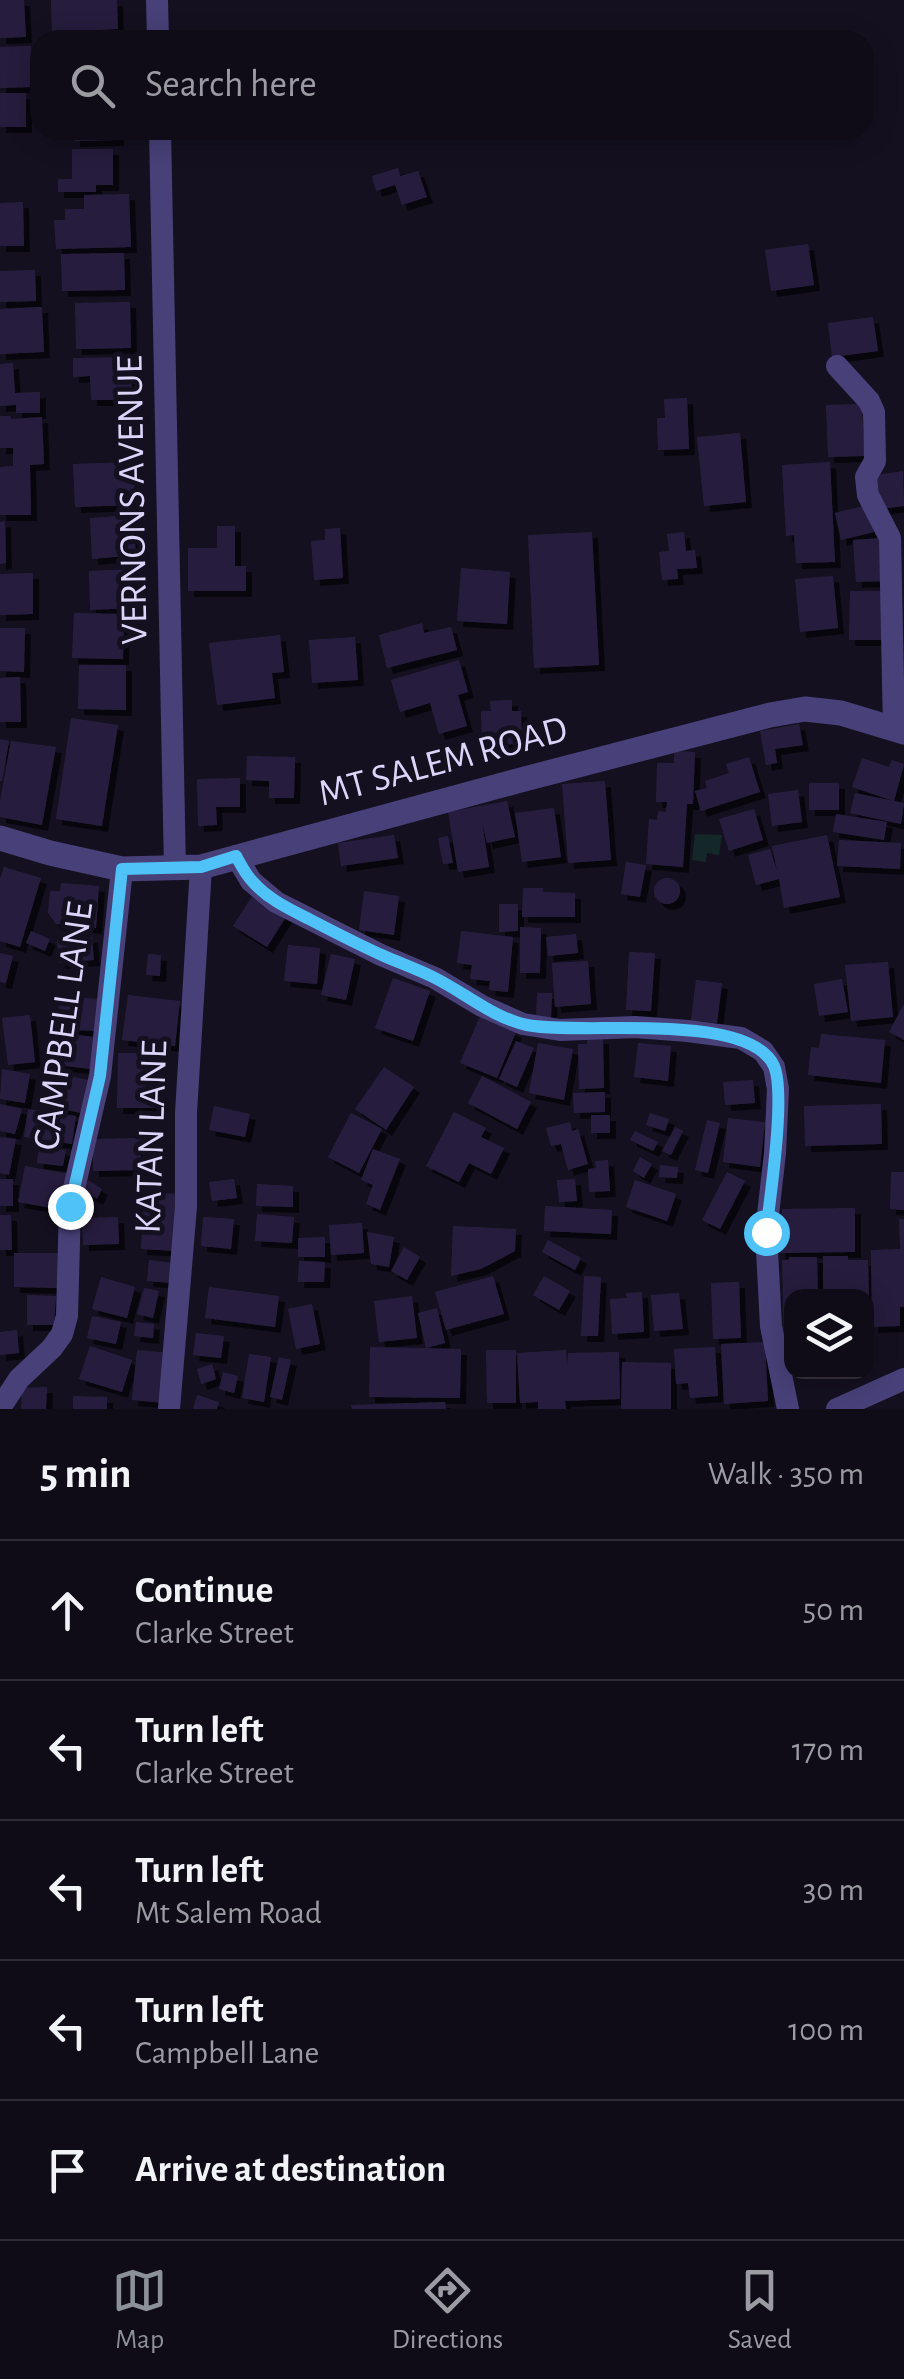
<!DOCTYPE html>
<html lang="en">
<head>
<meta charset="utf-8">
<style>
	:root { --surface:#0f0c18; --page:#181521; --text:#f1f3f6; --muted:#9b9ba2; --line:#2f2c37; --accent:#8c9099 }
	body { margin:0; font-family:"Alegreya Sans",sans-serif; background:var(--page); color:var(--text) }
	.controls { position:absolute; right:30px; bottom:30px; display:grid; overflow:hidden; border-radius:20px; box-shadow:0 5px 25px #0003 }
	.controls button { width:90px; height:90px; display:grid; place-items:center; padding:0; border:0; border-bottom:2px solid var(--line); background:var(--surface); color:var(--text); font:50px sans-serif }
	.stop { position:absolute; width:30px; height:30px; margin:-22px; border:8px solid #4fc3f7; border-radius:50%; background:#fff }
	.stop.end { background:#4fc3f7; border-color:#fff; box-shadow:0 2px 10px #0008 }
	.list { margin:0; padding:0; list-style:none }
	h2 { display:flex; justify-content:space-between; align-items:center; height:130px; margin:0; padding:0 40px; font-size:42px }
	h2 small { font-size:32px; font-weight:400; color:var(--muted) }
	.list li { display:grid; grid-template-columns:65px 1fr auto; gap:30px; align-items:center; box-sizing:border-box; height:140px; padding:0 40px; border-top:2px solid var(--line) }
	.list b { display:block; font-size:38px; white-space:nowrap }
	.list p { margin:0; font-size:32px; white-space:nowrap; color:var(--muted) }
	.list em { font-size:32px; font-style:normal; color:var(--muted) }
	.icon { flex:none; width:55px; height:55px; fill:none; stroke:currentColor; stroke-width:2; stroke-linecap:round; stroke-linejoin:round }
	.map { position:relative; flex:none; width:904px; height:1409px; overflow:hidden }
	.search { position:absolute; background:var(--surface); box-shadow:0 5px 25px #0003; left:30px; right:30px; top:30px; height:110px; display:flex; align-items:center; gap:25px; box-sizing:border-box; padding:0 35px; border-radius:30px; color:var(--muted); font-size:38px }
	.sheet { height:830px; background:var(--surface) }
	nav { display:flex; justify-content:space-around; align-items:center; box-sizing:border-box; height:140px; border-top:2px solid var(--line); background:var(--surface); font-size:28px; color:var(--muted) }
	nav a { display:grid; justify-items:center; gap:5px }
	nav .on { color:var(--accent) }
	.map>svg:first-child { display:block }
	.green { fill:#142829 }
	.building { fill:#281f3e; filter:url(#shadow) }
	.lines { fill:none; stroke-linecap:round; stroke-linejoin:round }
	.minor { stroke:#484179; stroke-width:22 }
	.tertiary { stroke:#484179; stroke-width:25 }
	.route { stroke:#4fc3f7; stroke-width:12 }
	.labels { text-anchor:middle; dominant-baseline:central; stroke-width:10; stroke-linejoin:round; paint-order:stroke }
	.street-label { font-size:38px; fill:#dcd5f9; stroke:#141020 }
</style>
</head>
<body>
<div class="map">
<svg width="904" height="1409" viewBox="0 0 904 1409">
	<defs>
		<filter id="shadow"><feDropShadow dx="6" dy="6" stdDeviation="0" flood-color="#0009"/></filter>
	</defs>
	<rect width="100%" height="100%" fill="#141020"/>
	<!-- green -->
	<path class="green" d="M695 834 722 835 719 855 707 853 706 862 692 860Z"/>
	<!-- building -->
	<path class="building" d="M0 0H24L26 37 0 38Z
		M51 0H117L118 29 52 32Z
		M31 46V87L0 88V47Z
		M0 93H26V127H0Z
		M74 130H118V140L74 141Z
		M72 149H113V185H96V192H58V179H72Z
		M398 168 400 176 418 171 427 197 402 205 395 185 376 191 372 176Z
		M129 194 131 247 56 249 54 220H65V209H84V195Z
		M23 202 24 246H0V203Z
		M808 244 814 285 771 291 765 250Z
		M124 253 125 290 62 291 61 254Z
		M35 270 36 301 0 302V271Z
		M130 302 131 348 76 349 75 303Z
		M42 307 44 352 0 354V309Z
		M873 317 878 351 832 357 828 323Z
		M131 357 132 400H91L90 376 73 377V358Z
		M13 363 15 393 40 392V413H16V405L0 406V364Z
		M687 398 689 449 658 450 657 418H665L664 399Z
		M862 404 864 456 828 457 826 405Z
		M0 416H10L11 419 42 417 44 464 30 465 31 515H0V467L13 466V448H0Z
		M740 433 746 502 704 506 697 437Z
		M134 462 136 505 75 507 73 464Z
		M830 462 835 562 796 563 794 535 786 536 782 465Z
		M903 471 904 506 881 509 877 475Z
		M867 505 874 532 841 540 835 513Z
		M133 515 136 555 92 559 90 518Z
		M5 521 6 563 0 564V522Z
		M217 526H235V566H246V591H188V548H217Z
		M340 528 343 578 314 580 311 541 325 540V529Z
		M592 532 599 665 534 668 528 535Z
		M684 532 686 551 695 550 697 568 677 569 678 579 662 580 659 552 669 551 667 534Z
		M882 538 884 581 856 582 853 540Z
		M461 568 510 572 507 624 457 621Z
		M133 569 135 608 90 610 89 571Z
		M33 573V614L0 615V574Z
		M833 576 838 628 800 632 795 579Z
		M850 591H882V640H849Z
		M74 613 124 614 123 659 72 658Z
		M422 623 424 633 451 627 457 650 387 668 379 635Z
		M0 628H25L24 672 0 671Z
		M280 635 284 672 272 673 275 698 217 705 209 643Z
		M355 637 358 680 312 683 309 640Z
		M459 660 468 692 458 695 467 726 439 734 430 703 400 712 391 680Z
		M79 665H126V710L78 709Z
		M20 677 21 722H0V678Z
		M512 700V711H521L522 744 482 745 481 711H491L490 701Z
		M71 718 118 725 102 826 56 819Z
		M799 724 803 745 775 749 777 763 766 765 760 731Z
		M0 739 9 741 2 781H0Z
		M11 741 56 747 42 825 0 817V801Z
		M674 751 695 752 693 804H687L683 867 646 864 649 819 657 820 658 811 666 812 667 802H656L657 763H674Z
		M247 756 295 757 294 798H269V781L246 780Z
		M749 757 760 792 701 811 695 791 707 788 705 781 729 773 726 764Z
		M862 758 889 767 892 760 904 764 894 801 852 787Z
		M240 778V807H216L217 825 198 826 197 779Z
		M605 781 611 860 568 863 562 784Z
		M809 783H839V810H809Z
		M798 790 802 822 772 826 768 794Z
		M855 793 904 803 901 824 850 813Z
		M507 801 515 837 487 843 482 822 489 867 458 872 448 812Z
		M554 808 561 857 522 862 515 813Z
		M754 809 763 840 729 851 719 819Z
		M836 814 887 822 884 840 833 832Z
		M394 835 398 858 341 866 338 843Z
		M827 835 840 897 784 908 779 879 756 885 748 855 770 849 777 871 772 846Z
		M448 836 453 863 443 864 438 838Z
		M839 840 901 843 900 869 837 866Z
		M626 862 646 865 640 897 621 894Z
		M4 867 41 878 20 947 0 941V879Z
		M654 891a13 13 0 1 1 26 0a13 13 0 1 1-26 0Z
		M61 883 99 886 96 928 56 924 48 913 50 891H60Z
		M523 888H543V892L575 893V917H522Z
		M364 891 399 896 394 935 359 930Z
		M253 895 286 917 267 947 233 926Z
		M499 904H518V931L499 932Z
		M520 927 541 928 540 973H520Z
		M31 931 50 939 45 951 26 943Z
		M461 931 513 937 508 992 489 990 490 981 470 979 472 965 457 963Z
		M576 934 578 953 548 956 546 937Z
		M92 937 94 960 59 963 57 940Z
		M288 945 320 948 317 984 284 981Z
		M629 952 655 953 651 1011 626 1010Z
		M0 953 13 956 6 983 0 982Z
		M148 954 161 955 160 976 146 975Z
		M331 954 355 959 346 1000 321 995Z
		M588 961 591 1004 555 1007 552 963Z
		M888 962 893 1017 851 1021 845 965Z
		M393 978 430 991 413 1041 375 1028Z
		M842 979 848 1012 819 1016 814 984Z
		M696 980 722 983 717 1023 691 1020Z
		M537 993H552L551 1019 536 1018Z
		M128 995 180 1001 175 1046 122 1040Z
		M59 996 98 999 96 1031 58 1029Z
		M904 1004V1040L889 1032Z
		M30 1015 35 1062 8 1065 2 1018Z
		M480 1016 516 1032 497 1078 460 1063Z
		M52 1032 94 1037 91 1069 48 1064Z
		M821 1034 885 1040 881 1083 808 1075 811 1047 819 1048Z
		M587 1038H603L604 1088 579 1089 578 1044H587Z
		M516 1041 534 1048 517 1087 499 1079Z
		M538 1043 573 1049 564 1100 529 1093Z
		M638 1043 671 1046 668 1081 634 1077Z
		M118 1053H157L155 1108H117Z
		M384 1067 414 1087 386 1130 355 1109Z
		M2 1069 30 1074 25 1103 0 1099Z
		M51 1072 88 1080 81 1113 45 1106Z
		M482 1076 531 1102 517 1129 468 1103Z
		M753 1080 755 1103 725 1105 723 1082Z
		M605 1092V1112L574 1113 573 1093Z
		M0 1104 22 1109 15 1134 0 1131Z
		M881 1104 882 1144 805 1146 804 1106Z
		M214 1106 250 1114 245 1137 209 1130Z
		M28 1109 76 1116 72 1144 24 1137Z
		M454 1112 486 1128 481 1137 504 1148 491 1174 469 1163 459 1182 426 1166Z
		M351 1113 382 1129 359 1173 328 1157Z
		M650 1113 669 1119 665 1131 646 1125Z
		M591 1115H610V1133H591Z
		M728 1118 765 1122 760 1167 723 1162Z
		M707 1120 720 1123 708 1173 695 1170Z
		M570 1122 572 1131 578 1129 588 1164 568 1170 561 1144 551 1146 546 1128Z
		M675 1127 683 1131 671 1155 662 1151Z
		M635 1131 658 1142 653 1151 630 1140Z
		M0 1137 16 1139 9 1175 0 1173Z
		M141 1138V1170L93 1171V1139Z
		M39 1147 66 1150 63 1166 37 1163Z
		M373 1149 400 1159 380 1210 366 1204 373 1185 361 1180Z
		M640 1157 652 1164 644 1178 633 1171Z
		M608 1160 610 1191 589 1192 588 1169 596 1168 595 1161Z
		M660 1165 678 1167 677 1178 659 1177Z
		M25 1166 75 1175 68 1211 18 1202Z
		M727 1172 745 1181 720 1229 702 1220Z
		M891 1172H904V1210L890 1209Z
		M0 1179H13V1206H0Z
		M234 1179 237 1198 212 1201 209 1182Z
		M575 1179 577 1201 559 1202 557 1180Z
		M88 1180 102 1189 97 1199 81 1190Z
		M635 1180 676 1194 667 1221 626 1207Z
		M257 1184 293 1186V1207L256 1206Z
		M144 1192 178 1194 175 1251 141 1249Z
		M545 1206 612 1210 611 1234 544 1231Z
		M855 1208V1252L779 1253 782 1209Z
		M257 1214 294 1217 292 1243 255 1241Z
		M0 1215H11L12 1250H0Z
		M118 1217 119 1244 83 1245 82 1218Z
		M203 1217 234 1219 231 1249 201 1246Z
		M899 1219H904V1307H900V1326L872 1327 871 1250 900 1249Z
		M362 1223 364 1253 331 1255 329 1225Z
		M453 1226 516 1229 515 1251 481 1269 451 1276Z
		M367 1232 394 1237 389 1267 371 1264Z
		M325 1237V1257H298V1238Z
		M548 1240 581 1258 575 1270 542 1252Z
		M404 1247 420 1257 407 1280 391 1271Z
		M14 1253H58V1288L14 1287Z
		M823 1256H848V1260H868L869 1296H823Z
		M789 1257H817L818 1296H791V1343H784L782 1260H789Z
		M149 1260 173 1263 171 1283 147 1281Z
		M299 1261 325 1262 324 1282H298Z
		M493 1276 504 1314 446 1330 435 1292Z
		M544 1276 570 1291 559 1310 533 1295Z
		M584 1276 601 1277 598 1336H581Z
		M101 1277 135 1287 127 1318 92 1309Z
		M739 1282 741 1338 713 1339 711 1283Z
		M209 1287 279 1296 275 1327 205 1318Z
		M144 1288 159 1291 153 1318 137 1314Z
		M642 1292 644 1332 612 1334 610 1299 627 1298 626 1293Z
		M679 1293 683 1329 654 1331 651 1295Z
		M27 1295 56 1296 54 1325H27Z
		M412 1296 417 1338 379 1342 374 1301Z
		M312 1304 320 1344 296 1349 288 1309Z
		M437 1308 445 1343 426 1348 418 1313Z
		M92 1316 121 1322 116 1344 87 1338Z
		M136 1322 154 1324 153 1338 134 1336Z
		M17 1330 19 1353 0 1355V1332Z
		M196 1333 224 1336 221 1358 193 1355Z
		M765 1342 768 1401 724 1404 721 1344Z
		M90 1346 132 1360 122 1392 79 1379Z
		M370 1347 461 1349 460 1398 369 1397Z
		M715 1347 718 1396 690 1398 688 1383 676 1384 674 1349Z
		M137 1350 170 1353 164 1403 132 1400Z
		M486 1350H516V1403H487Z
		M566 1350 567 1368 568 1353 619 1352 620 1399 565 1401 566 1409H538V1402L520 1403 517 1353Z
		M249 1354 271 1357 264 1402 242 1398Z
		M279 1357 291 1360 282 1400 270 1397Z
		M622 1362 671 1363V1409H621Z
		M212 1364 216 1379 201 1384 197 1369Z
		M223 1372 238 1376 234 1393 219 1389Z
		M47 1387 46 1409H21L22 1388Z
		M197 1395 219 1402 217 1409H193Z
		M73 1396 107 1397V1409H73Z
		M445 1402 446 1409H352L351 1405Z"/>
	<g class="lines">
		<!-- minor -->
		<path class="minor" d="M157 0 158 40
			M160 130 175 869
			M837 366 869 401 874 412 875 461 866 477 868 495 890 538 894 729
			M236 856 251 881 276 902 381 955 435 978 482 1006 523 1024 560 1030 635 1027 688 1031 741 1038 763 1051 774 1067 778 1089 775 1153 766 1232 771 1326 788 1409
			M0 1408 19 1379 52 1348 62 1334 67 1316 70 1206 100 1076 122 869
			M169 1409 186 1207V1113L201 867
			M837 1409 904 1379"/>
		<!-- tertiary -->
		<path class="tertiary" d="M0 838 50 853 122 869 201 867 517 781 770 715 805 709 841 713 904 732"/>
	</g>
	<g class="lines">
		<!-- route -->
		<path class="route" d="M70 1206 100 1076 122 869 201 867 236 856C241 865 246 875 253 882 268 899 289 909 309 919 334 932 359 945 384 956 400 963 417 969 433 977 464 992 493 1018 527 1025 581 1036 748 1010 774 1066 786 1094 770 1198 766 1232"/>
	</g>
	<g class="labels">
		<!-- street labels -->
		<g class="street-label">
			<text transform="translate(133 500) rotate(-91)">VERNONS AVENUE</text>
			<text transform="translate(443 762) rotate(-15)">MT SALEM ROAD</text>
			<text transform="translate(64 1026) rotate(-82)">CAMPBELL LANE</text>
			<text transform="translate(152 1137) rotate(-88)">KATAN LANE</text>
		</g>
	</g>
</svg>
<div class="controls">
<button><svg class="icon" aria-label="layers" viewBox="0 0 24 24"><path d="M12 4l9 5-9 5-9-5zM3 14l9 5 9-5"/></svg></button>
</div>
<div class="stop" style="left:766px;top:1232px"></div>
<div class="stop end" style="left:70px;top:1206px"></div>
<div class="search"><svg class="icon" aria-label="search" viewBox="0 0 24 24"><circle cx="10" cy="10" r="6"/><path d="M15 15l6 6"/></svg>Search here</div>
</div>
<section class="sheet">
<h2>5 min<small>Walk · 350 m</small></h2>
<ul class="list">
<li><svg class="icon" aria-label="ahead" viewBox="0 0 24 24"><path d="M12 20V5M6 11l6-6 6 6"/></svg><div><b>Continue</b><p>Clarke Street</p></div><em>50 m</em></li>
<li><svg class="icon" aria-label="left" viewBox="0 0 24 24"><path d="M17 20v-9H6M10 6l-5 5 5 5"/></svg><div><b>Turn left</b><p>Clarke Street</p></div><em>170 m</em></li>
<li><svg class="icon" aria-label="left" viewBox="0 0 24 24"><path d="M17 20v-9H6M10 6l-5 5 5 5"/></svg><div><b>Turn left</b><p>Mt Salem Road</p></div><em>30 m</em></li>
<li><svg class="icon" aria-label="left" viewBox="0 0 24 24"><path d="M17 20v-9H6M10 6l-5 5 5 5"/></svg><div><b>Turn left</b><p>Campbell Lane</p></div><em>100 m</em></li>
<li><svg class="icon" aria-label="arrive" viewBox="0 0 24 24"><path d="M6 21V4h12l-3 4 3 4H6"/></svg><div><b>Arrive at destination</b></div></li>
</ul>
</section>
<nav>
<a class="on"><svg class="icon" aria-label="map" viewBox="0 0 24 24"><path d="M3 6l6-2 6 2 6-2v14l-6 2-6-2-6 2zM9 4v14M15 6v14"/></svg>Map</a>
<a><svg class="icon" aria-label="directions" viewBox="0 0 24 24"><path d="M12 3l9 9-9 9-9-9zM9 14v-3h6M13 9l2 2-2 2"/></svg>Directions</a>
<a><svg class="icon" aria-label="saved" viewBox="0 0 24 24"><path d="M7 4h10v16l-5-4-5 4z"/></svg>Saved</a>
</nav>
</body>
</html>
